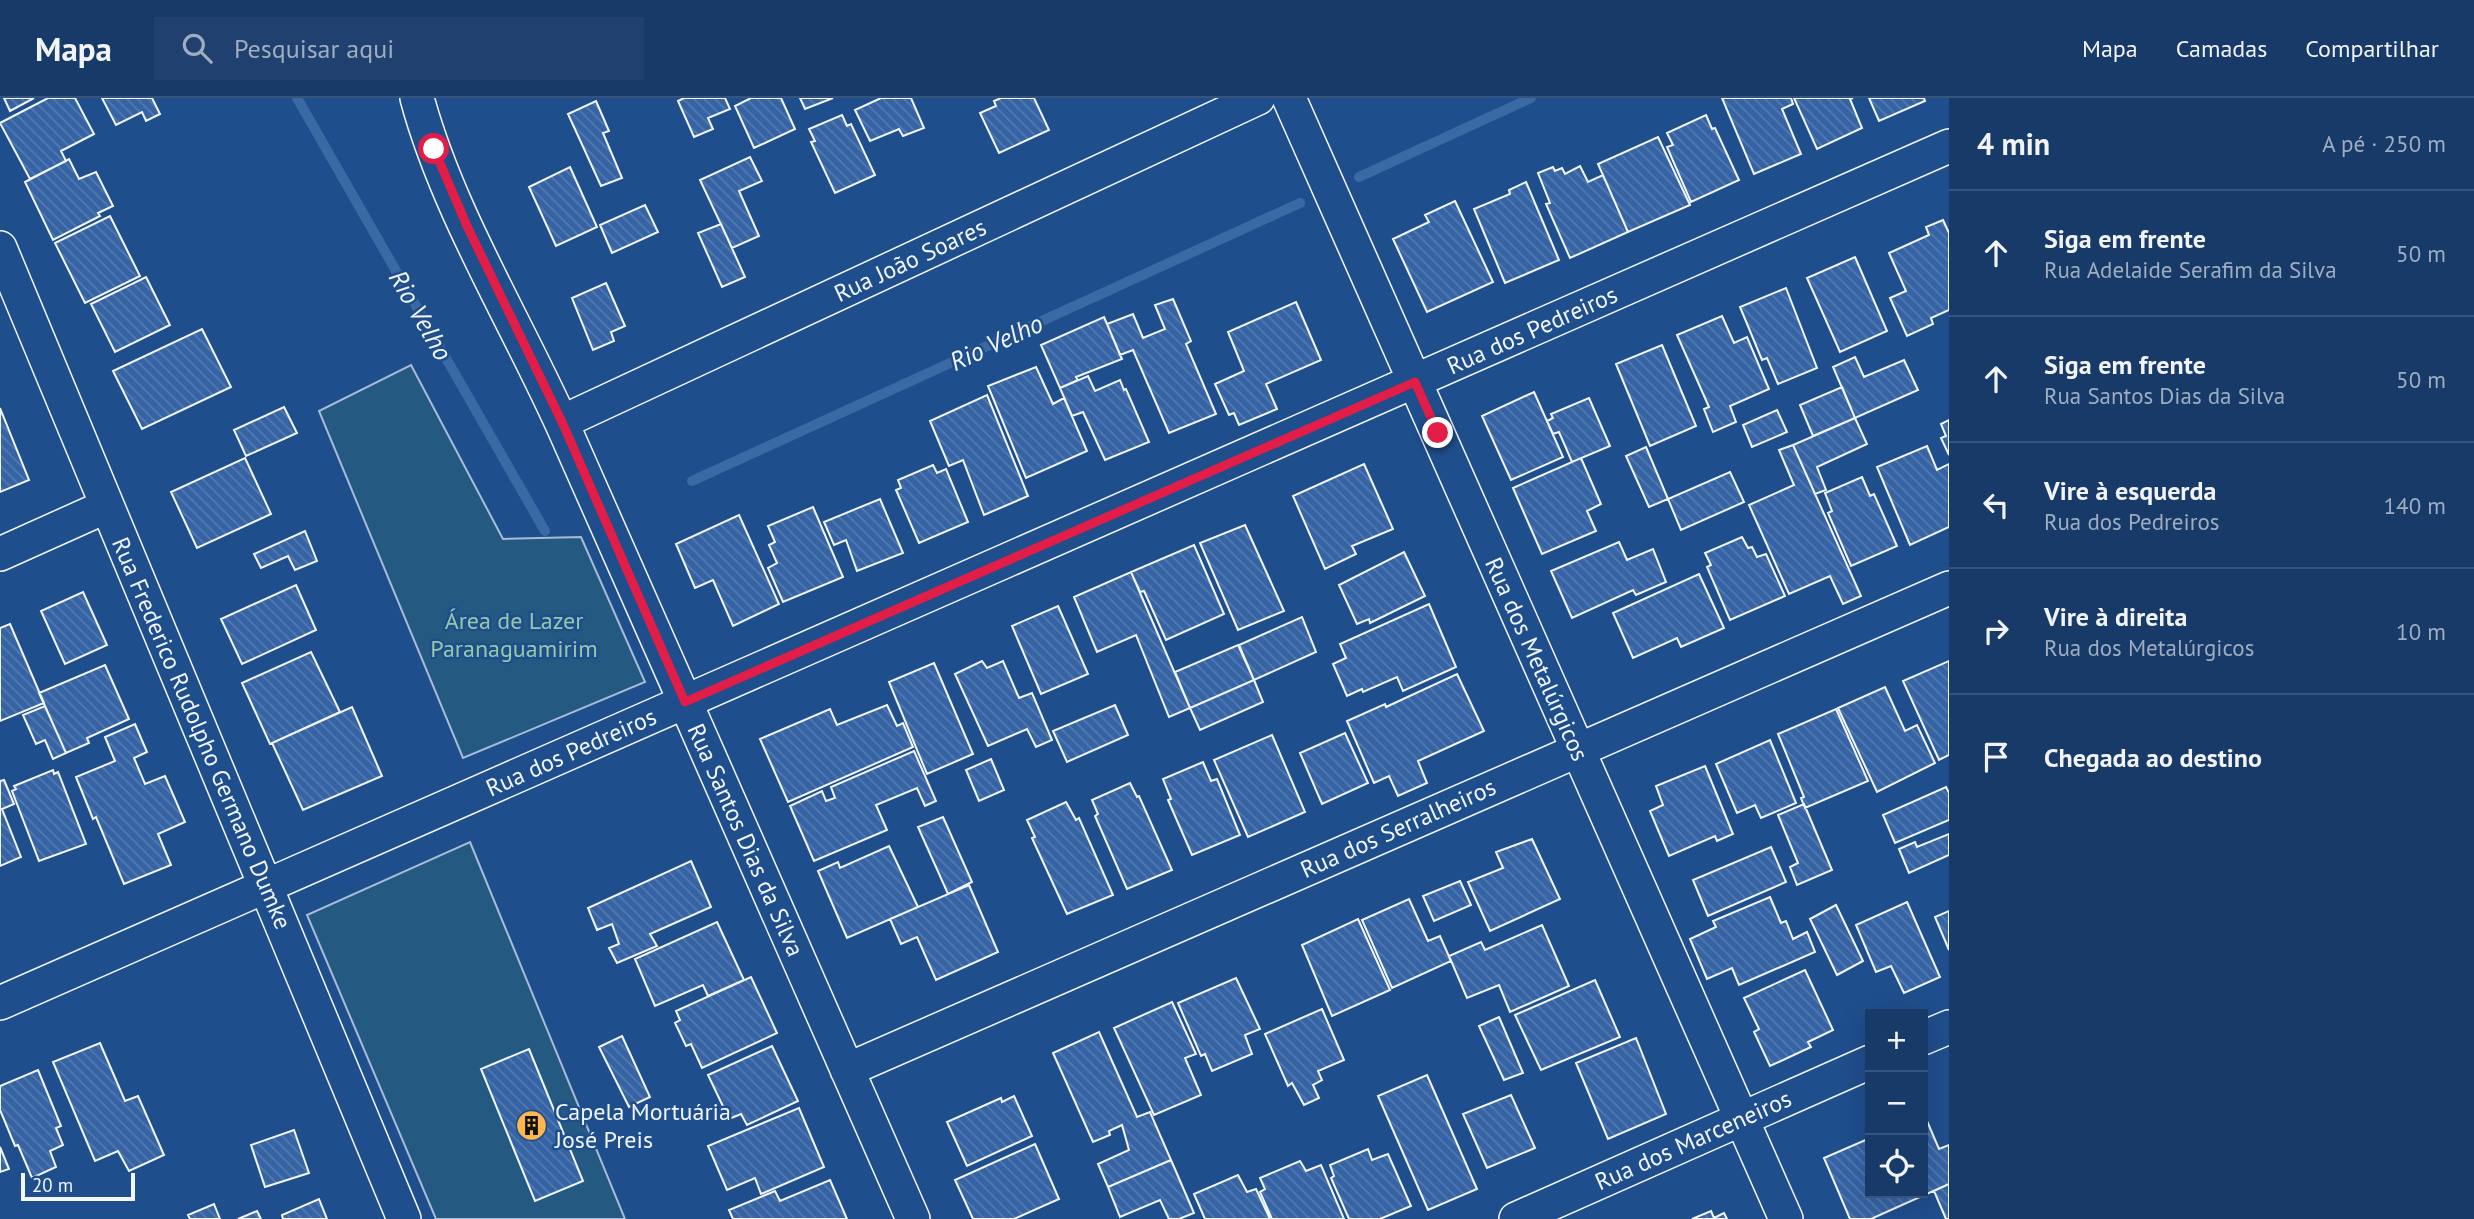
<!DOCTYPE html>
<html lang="pt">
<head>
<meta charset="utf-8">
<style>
	:root { --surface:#173a69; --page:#20416f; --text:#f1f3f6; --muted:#9eadc0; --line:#36547d }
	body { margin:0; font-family:"PT Sans",sans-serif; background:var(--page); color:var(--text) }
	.controls { position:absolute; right:21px; bottom:21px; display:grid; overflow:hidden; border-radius:0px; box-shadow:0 7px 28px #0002 }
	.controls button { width:63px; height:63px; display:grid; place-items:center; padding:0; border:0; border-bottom:2px solid var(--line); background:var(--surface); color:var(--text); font:35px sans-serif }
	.scale { position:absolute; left:21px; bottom:18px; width:114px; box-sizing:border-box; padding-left:7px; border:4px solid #f2f6ff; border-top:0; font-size:19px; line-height:24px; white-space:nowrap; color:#f2f6ff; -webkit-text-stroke:5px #1f4e8c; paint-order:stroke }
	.stop { position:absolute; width:21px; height:21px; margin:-16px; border:5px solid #e11d48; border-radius:50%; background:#fff }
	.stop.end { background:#e11d48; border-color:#fff; box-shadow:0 2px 7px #0008 }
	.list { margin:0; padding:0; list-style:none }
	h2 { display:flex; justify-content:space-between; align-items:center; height:91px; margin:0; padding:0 28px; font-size:30px }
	h2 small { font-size:23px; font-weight:400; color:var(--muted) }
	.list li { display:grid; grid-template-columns:46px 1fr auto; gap:21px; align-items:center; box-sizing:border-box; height:126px; padding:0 28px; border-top:2px solid var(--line) }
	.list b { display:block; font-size:26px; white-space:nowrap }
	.list p { margin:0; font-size:23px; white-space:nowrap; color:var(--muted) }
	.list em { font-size:23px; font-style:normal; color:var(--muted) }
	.icon { flex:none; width:38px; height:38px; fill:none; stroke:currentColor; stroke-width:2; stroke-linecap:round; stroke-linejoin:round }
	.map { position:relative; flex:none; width:1949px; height:1121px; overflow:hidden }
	header { display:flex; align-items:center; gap:42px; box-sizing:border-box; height:98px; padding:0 35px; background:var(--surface); border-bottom:2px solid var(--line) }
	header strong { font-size:33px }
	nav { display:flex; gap:38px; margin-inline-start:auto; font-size:24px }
	.search { width:490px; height:63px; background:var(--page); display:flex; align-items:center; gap:18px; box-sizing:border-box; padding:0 24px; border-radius:0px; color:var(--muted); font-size:26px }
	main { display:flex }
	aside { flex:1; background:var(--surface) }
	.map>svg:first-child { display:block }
	.park { fill:#245a82; stroke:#a8bbd7; stroke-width:2 }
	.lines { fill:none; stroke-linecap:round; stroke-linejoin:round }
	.stream { stroke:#3b69a3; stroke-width:10 }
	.building { fill:url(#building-back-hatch); stroke:#f2f6ff; stroke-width:2 }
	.street-casing { stroke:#f2f6ff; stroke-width:36 }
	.street { stroke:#1f4e8c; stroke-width:33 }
	.route { stroke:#e11d48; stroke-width:9 }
	.labels { text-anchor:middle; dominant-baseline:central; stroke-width:5; stroke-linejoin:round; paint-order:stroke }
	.street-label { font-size:24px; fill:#f2f6ff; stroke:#1f4e8c }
	.park-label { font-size:24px; fill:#97c8a6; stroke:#1f4e8c }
	.poi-label { font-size:24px; fill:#f2f6ff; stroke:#1f4e8c; text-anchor:start }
	.water-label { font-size:26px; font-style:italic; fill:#f2f6ff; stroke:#1f4e8c }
</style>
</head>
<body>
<header>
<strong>Mapa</strong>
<div class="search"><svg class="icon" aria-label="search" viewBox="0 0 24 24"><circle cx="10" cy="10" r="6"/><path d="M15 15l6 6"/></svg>Pesquisar aqui</div>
<nav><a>Mapa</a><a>Camadas</a><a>Compartilhar</a></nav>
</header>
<main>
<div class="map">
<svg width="1949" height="1121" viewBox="0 0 1949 1121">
	<defs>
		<pattern id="building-back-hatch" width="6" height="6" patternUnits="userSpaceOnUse" patternTransform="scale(1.75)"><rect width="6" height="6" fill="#3563a3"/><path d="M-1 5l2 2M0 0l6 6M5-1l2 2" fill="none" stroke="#537ab1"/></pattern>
	</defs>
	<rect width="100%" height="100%" fill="#1f4e8c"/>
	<!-- park -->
	<path class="park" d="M411 267 503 441 581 439 645 584 463 660 319 313Z
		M470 744 625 1121H436L307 817Z"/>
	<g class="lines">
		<!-- stream -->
		<path class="stream" d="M297 0 545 433
			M1359 79 1531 0
			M692 383 1300 105"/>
	</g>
	<!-- building -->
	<path class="building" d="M4 0H34L10 13Z
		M48 0H75L94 36 61 53 66 63 30 81 0 25Z
		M102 0H152L160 16 146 23 142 14 116 27Z
		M725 0 730 11 708 20 713 31 694 39 678 3 684 0Z
		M751 0H781L795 31 754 50 735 8Z
		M800 0H833L805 11Z
		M881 0H911L924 30 903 38 899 31 870 43 855 12Z
		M1001 0H1034L1049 32 999 55 980 15 996 8 994 3Z
		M1722 0H1791L1793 6 1782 11 1801 56 1754 76Z
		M1794 0H1853L1850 1 1862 30 1817 51Z
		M1869 0H1924L1925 3 1879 23Z
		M596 3 609 33 603 35 622 80 601 88 568 16Z
		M842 17 847 28 851 26 875 77 835 95 811 44 815 43 809 31Z
		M1706 17 1712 31 1715 30 1739 82 1691 104 1667 49 1673 47 1667 35Z
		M1658 39 1690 107 1628 134 1598 66Z
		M750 59 762 83 739 93 759 138 732 150 700 82Z
		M69 61 79 81 96 74 113 108 98 115 100 118 53 142 25 84Z
		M1580 68 1588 84 1603 77 1628 134 1570 160 1546 106 1550 105 1538 75 1553 69 1555 73 1562 70 1565 76Z
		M570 69 597 129 556 148 529 89Z
		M1526 84 1559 162 1505 185 1474 111 1510 96 1509 92Z
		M1455 103 1493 184 1427 214 1393 141 1429 124 1425 117Z
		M645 107 658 134 612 155 600 127Z
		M110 118 140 178 85 205 55 145Z
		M1943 122 1949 135V212L1931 220 1933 226 1907 238 1890 200 1906 193 1889 155 1929 137 1926 129Z
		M721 126 745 179 722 189 698 135Z
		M1855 159 1887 233 1840 254 1807 180Z
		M146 179 170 227 115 254 91 206Z
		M606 185 625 228 611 234 614 243 593 252 572 200Z
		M1786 190 1817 270 1778 286 1767 260 1762 262 1740 209Z
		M1173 201 1191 243 1186 246 1216 316 1169 335 1133 252 1120 257 1107 226 1133 216 1143 240 1165 231 1155 207Z
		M1296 204 1321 262 1266 286 1277 311 1239 327 1234 315 1229 317 1215 286 1244 273 1228 234Z
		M1722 218 1734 245 1747 239 1769 291 1730 308 1736 324 1713 334 1704 311 1709 309 1677 237Z
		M1104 219 1122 261 1076 279 1078 282 1060 290 1041 247Z
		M202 231 231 289 142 331 113 273Z
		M1662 247 1696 328 1650 348 1616 266Z
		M1855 259 1864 279 1904 262 1918 292 1855 320 1833 269Z
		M1036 269 1053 306 1064 300 1087 353 1026 380 988 288Z
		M1088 278 1095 293 1120 282 1124 292 1126 291 1149 344 1105 362 1083 314 1072 318 1060 290Z
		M1842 289 1855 320 1813 338 1800 307Z
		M1534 294 1563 359 1511 382 1482 318Z
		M987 297 1028 398 984 417 963 362 949 368 930 323Z
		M1589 300 1610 348 1572 364 1559 334 1553 336 1547 323 1553 320 1551 316Z
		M284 309 297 335 246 358 234 332Z
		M0 310 29 382 0 394Z
		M1777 312 1787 334 1752 349 1743 327Z
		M1855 320 1867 346 1817 369 1826 392 1815 396 1793 347Z
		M1949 322V357L1941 340 1946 338 1941 326Z
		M1793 347 1861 498 1843 506 1830 478 1789 496 1749 407 1794 387 1779 352Z
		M1927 348 1937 372 1949 366V429L1910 447 1877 369Z
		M1646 349 1668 401 1649 409 1626 358Z
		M245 360 271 416 197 450 171 394Z
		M1581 360 1601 406 1587 413 1596 433 1542 456 1513 390Z
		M1364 366 1393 431 1352 448 1356 456 1325 471 1293 398Z
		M933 367 937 375 946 371 968 424 919 445 896 392 901 390 898 382Z
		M1730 374 1744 404 1681 432 1668 401Z
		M1862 379 1870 398 1874 396 1897 448 1851 468 1828 415 1832 413 1825 395Z
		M880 401 903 455 857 473 846 442 834 447 824 424Z
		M813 409 843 479 783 504 768 470 777 465 769 447 775 444 768 428Z
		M739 417 779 506 733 528 713 482 695 490 676 446Z
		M1245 427 1284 513 1238 532 1200 445Z
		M305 433 317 463 295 472 288 458 261 470 254 456Z
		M1742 439 1748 450 1752 449 1757 459 1766 456 1785 498 1730 522 1707 469 1711 467 1705 455Z
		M1619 444 1627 462 1653 451 1666 484 1636 497 1633 492 1572 520 1551 473Z
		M1194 447 1224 516 1166 542 1144 493 1140 494 1131 474Z
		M1404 454 1425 498 1370 525 1369 521 1357 526 1339 487Z
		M1131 474 1190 610 1169 619 1136 537 1097 554 1074 499Z
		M1699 476 1724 530 1681 549 1677 540 1633 560 1613 515Z
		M296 487 316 532 242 566 221 521Z
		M83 494 107 547 65 566 41 513Z
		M1429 506 1456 569 1403 593 1397 579 1363 594 1362 591 1347 598 1333 566 1346 560 1340 546Z
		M1058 508 1088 576 1041 596 1012 528Z
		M1302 519 1316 554 1254 582 1239 547Z
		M10 526 44 605 0 623V530Z
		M1238 547 1254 582 1190 610 1175 574Z
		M311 554 340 614 270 646 242 585Z
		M982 563 987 570 1003 563 1019 600 1032 595 1052 642 1036 649 1027 631 988 648 955 576Z
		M1949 563V657L1939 662 1903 583Z
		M934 565 973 656 927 676 889 584Z
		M105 567 129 621 87 640 89 645 66 655 39 595Z
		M1457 576 1484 633 1418 663 1427 685 1398 698 1389 678 1374 685 1347 623 1385 606 1386 609Z
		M1254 582 1263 604 1200 632 1190 610Z
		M1885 589 1905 633 1917 627 1935 665 1877 694 1838 610Z
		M887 607 897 628 903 625 913 649 788 704 760 641 830 611 837 627Z
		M1115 607 1128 637 1067 664 1053 633Z
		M45 608 66 655 53 661 45 642 36 646 23 617Z
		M352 609 382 678 303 712 272 645Z
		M1836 611 1868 683 1805 710 1801 700 1804 699 1778 636Z
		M135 626 147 654 134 660 145 686 165 678 185 724 158 736 171 767 124 786 96 719 93 721 76 679 115 663 105 639Z
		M1345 635 1368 685 1322 706 1300 655Z
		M1272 637 1305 714 1248 739 1214 662Z
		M1770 642 1796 705 1761 720 1755 707 1737 715 1716 666Z
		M914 653 936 703 925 708 917 690 876 707 887 732 814 763 790 708 822 693 826 703 835 700 831 689Z
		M991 661 1004 692 979 703 966 672Z
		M1203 664 1211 683 1217 681 1240 737 1192 757 1168 702 1171 701 1163 681Z
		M1705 668 1733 736 1717 743 1715 738 1669 758 1650 713 1663 707 1656 688Z
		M53 672 54 676 58 674 86 746 39 763 12 693 16 691 14 688Z
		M4 682 14 706 2 711 21 759 0 768V683Z
		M1130 685 1137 699 1139 698 1172 772 1127 791 1095 718 1098 716 1092 702Z
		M1946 689 1949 695V722L1895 745 1883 717Z
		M1066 704 1076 722 1079 720 1113 797 1067 816 1032 740 1035 739 1027 722Z
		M1804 706 1832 772 1797 787 1790 769 1798 765 1778 717Z
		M943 719 972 784 948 796 918 729Z
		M1949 736V757L1909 775 1899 751 1915 744 1917 749Z
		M1532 741 1560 801 1490 833 1468 784 1503 770 1496 754Z
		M889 748 918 809 847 840 818 773 838 764 840 770Z
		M1771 749 1786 784 1708 818 1693 782Z
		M691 763 711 809 650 836 657 848 617 865 609 850 619 846 612 826 597 832 588 810Z
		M1460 783 1471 807 1434 823 1423 798Z
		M969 787 998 854 936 882 917 839 901 846 890 821Z
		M1770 799 1781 825 1786 823 1793 841 1807 834 1815 854 1739 887 1732 870 1707 881 1690 841 1716 829 1713 823Z
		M1409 801 1428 843 1440 838 1451 863 1392 890 1362 822Z
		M1907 804 1940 879 1904 895 1891 868 1876 874 1856 827Z
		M1836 807 1863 863 1837 877 1810 821Z
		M1949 813V852L1935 819Z
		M1358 821 1390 892 1332 918 1302 847Z
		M717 824 744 882 708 898 703 887 655 908 635 861Z
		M1542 827 1569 888 1510 914 1499 887 1467 900 1449 858 1481 844 1485 852Z
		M1805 872 1833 932 1808 944 1811 949 1770 968 1754 934 1759 931 1744 900Z
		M751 879 777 935 702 970 691 946 686 948 675 925 680 922 676 913Z
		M1236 880 1260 931 1245 937 1252 956 1212 973 1205 956 1201 958 1178 905Z
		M1595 882 1620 939 1541 972 1515 917Z
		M1172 904 1196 956 1185 960 1201 997 1154 1017 1114 930Z
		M1322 911 1344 962 1318 973 1322 982 1313 987 1319 1000 1304 1007 1292 985 1288 988 1265 936Z
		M1499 919 1523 975 1504 982 1479 928Z
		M1099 934 1137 1019 1150 1014 1171 1062 1108 1089 1098 1066 1129 1052 1122 1027 1109 1033 1110 1037 1093 1044 1053 955Z
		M622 938 650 999 629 1009 599 949Z
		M1636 940 1666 1016 1608 1041 1576 965Z
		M100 945 125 1003 138 998 164 1057 129 1073 118 1053 95 1063 53 964Z
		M772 948 798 1003 747 1027 741 1016 729 1021 708 977Z
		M529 951 583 1083 535 1103 481 971Z
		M38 972 61 1028 56 1030 63 1047 50 1053 56 1069 32 1080 18 1047 15 1048 0 1012V988Z
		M1427 977 1477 1091 1428 1112 1378 998Z
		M1511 997 1535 1050 1487 1070 1463 1016Z
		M1014 998 1032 1038 967 1068 947 1024 1001 1000 1002 1004Z
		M799 1010 824 1069 761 1096 755 1080 727 1092 708 1048Z
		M1924 1016 1939 1051 1949 1047V1086L1871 1121H1850L1824 1060 1870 1040V1095H1923Z
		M294 1032 309 1075 265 1089 251 1047Z
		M1035 1046 1059 1101 1014 1121H973L955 1082Z
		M0 1049 9 1071 0 1074Z
		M1368 1051 1372 1062 1388 1056 1411 1108 1380 1121H1349L1331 1080 1334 1078 1330 1067Z
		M1171 1062 1194 1115 1179 1121H1169L1160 1102 1120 1119 1108 1089Z
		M1300 1063 1306 1073 1321 1067 1344 1121H1272L1260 1094 1265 1091 1260 1080Z
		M1238 1077 1247 1094 1256 1091 1270 1121H1205L1194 1096Z
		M830 1082 847 1121H733L729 1112 775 1093 780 1103Z
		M1949 1086V1121H1946L1934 1093Z
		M319 1101 327 1121H283L282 1117Z
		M214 1106 220 1121H190L188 1117Z
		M257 1113 261 1121H238Z
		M1711 1113 1714 1120 1724 1115 1727 1121H1692Z"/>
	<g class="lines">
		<defs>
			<path id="street" d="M417 0C448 115 519 228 567 337 683 598 798 860 913 1121
				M1289 0 1786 1121
				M0 150 404 1121
				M562 324 1258 0
				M0 456 107 408
				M0 905 1949 48
				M1923 940 1949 929
				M847 972 1949 490
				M1516 1121 1870 964"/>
		</defs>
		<!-- street casing -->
		<use href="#street" class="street-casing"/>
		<!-- street -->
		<use href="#street" class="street"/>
	</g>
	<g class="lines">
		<!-- route -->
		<path class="route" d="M434 51 467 128 562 324 685 604 1415 284 1438 335"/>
	</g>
	<!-- icons -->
	<defs>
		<symbol id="building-disc" viewBox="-11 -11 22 22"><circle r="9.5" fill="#ffb74d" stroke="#1f4e8c"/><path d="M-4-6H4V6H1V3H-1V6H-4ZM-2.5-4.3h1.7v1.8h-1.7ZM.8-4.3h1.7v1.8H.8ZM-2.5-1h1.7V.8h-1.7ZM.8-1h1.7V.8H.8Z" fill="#111"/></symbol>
	</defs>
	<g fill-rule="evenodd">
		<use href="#building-disc" x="514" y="1010" width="35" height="35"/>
	</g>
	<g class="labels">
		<!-- street labels -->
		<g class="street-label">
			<text transform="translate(910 162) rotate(-25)">Rua João Soares</text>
			<text transform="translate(1532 232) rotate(-24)">Rua dos Pedreiros</text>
			<text transform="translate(1537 561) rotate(66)">Rua dos Metalúrgicos</text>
			<text transform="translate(202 635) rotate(67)">Rua Frederico Rudolpho Germano Dumke</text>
			<text transform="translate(571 654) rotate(-24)">Rua dos Pedreiros</text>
			<text transform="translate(1398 730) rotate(-24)">Rua dos Serralheiros</text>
			<text transform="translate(746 742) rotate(66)">Rua Santos Dias da Silva</text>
			<text transform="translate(1693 1042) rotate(-24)">Rua dos Marceneiros</text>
		</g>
		<!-- park labels -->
		<g class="park-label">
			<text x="514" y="522">Área de Lazer<tspan x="514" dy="28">Paranaguamirim</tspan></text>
		</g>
		<!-- poi labels -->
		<g class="poi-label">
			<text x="555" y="1013">Capela Mortuária<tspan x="555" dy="28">José Preis</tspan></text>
		</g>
		<!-- water labels -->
		<g class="water-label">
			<text transform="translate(421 217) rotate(60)">Rio Velho</text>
			<text transform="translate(996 244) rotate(-25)">Rio Velho</text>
		</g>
	</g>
</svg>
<div class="controls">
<button>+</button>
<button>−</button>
<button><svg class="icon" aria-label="locate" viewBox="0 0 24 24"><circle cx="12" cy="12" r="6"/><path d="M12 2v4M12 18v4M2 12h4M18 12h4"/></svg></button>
</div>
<div class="scale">20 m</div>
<div class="stop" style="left:434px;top:51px"></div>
<div class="stop end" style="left:1438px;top:335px"></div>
</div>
<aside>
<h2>4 min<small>A pé · 250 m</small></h2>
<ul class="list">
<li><svg class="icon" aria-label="ahead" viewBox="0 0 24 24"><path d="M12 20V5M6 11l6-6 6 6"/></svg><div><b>Siga em frente</b><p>Rua Adelaide Serafim da Silva</p></div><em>50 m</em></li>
<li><svg class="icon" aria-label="ahead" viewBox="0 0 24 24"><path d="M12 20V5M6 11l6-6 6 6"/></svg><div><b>Siga em frente</b><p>Rua Santos Dias da Silva</p></div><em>50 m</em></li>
<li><svg class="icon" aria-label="left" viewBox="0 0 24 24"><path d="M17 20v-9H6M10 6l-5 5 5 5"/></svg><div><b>Vire à esquerda</b><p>Rua dos Pedreiros</p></div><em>140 m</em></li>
<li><svg class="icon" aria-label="right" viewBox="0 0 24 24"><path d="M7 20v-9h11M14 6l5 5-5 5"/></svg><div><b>Vire à direita</b><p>Rua dos Metalúrgicos</p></div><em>10 m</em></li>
<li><svg class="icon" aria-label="arrive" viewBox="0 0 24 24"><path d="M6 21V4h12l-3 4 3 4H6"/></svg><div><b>Chegada ao destino</b></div></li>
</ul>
</aside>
</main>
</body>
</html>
